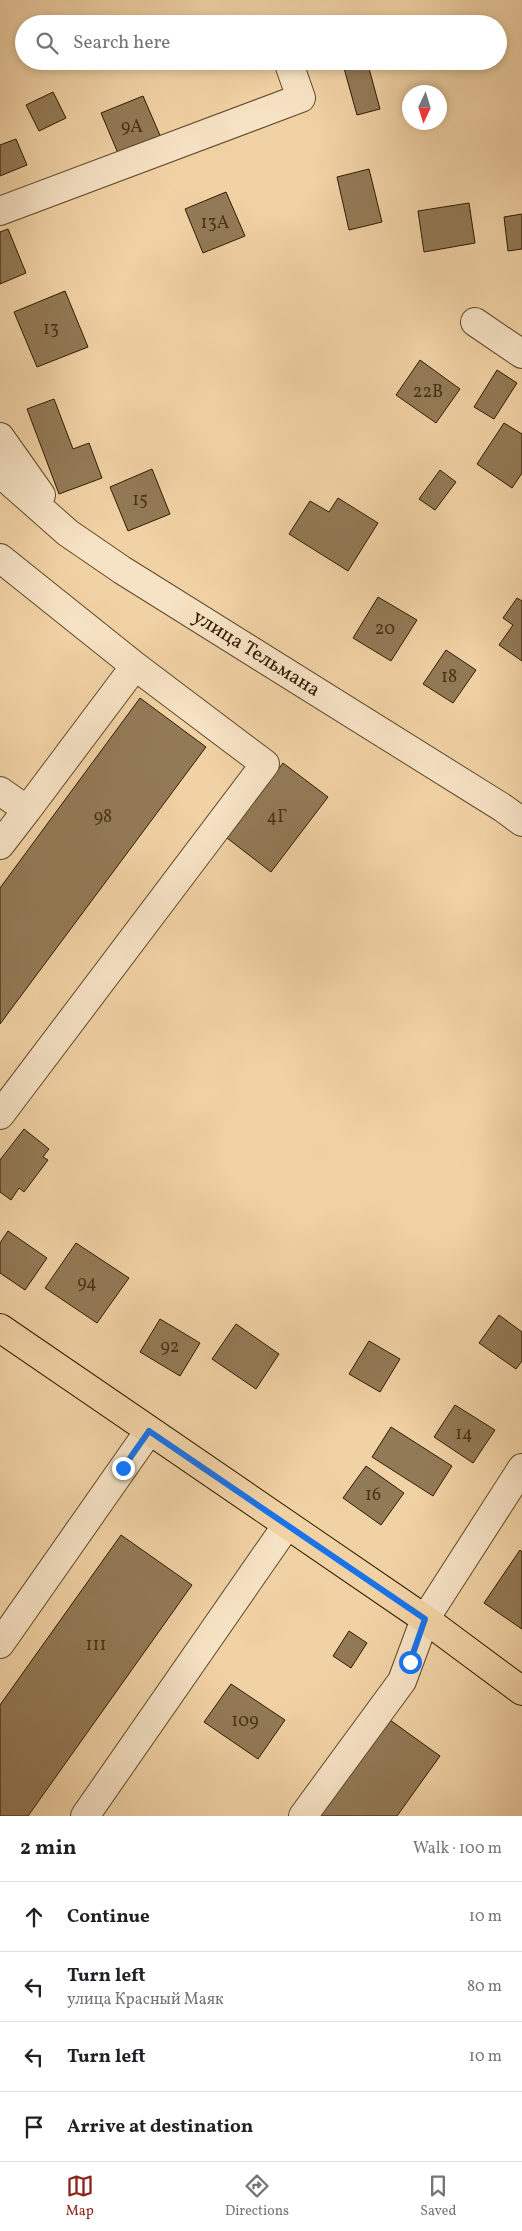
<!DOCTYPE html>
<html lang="en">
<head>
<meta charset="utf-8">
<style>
	:root { --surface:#fff; --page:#f2f2f2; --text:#202124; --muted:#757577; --line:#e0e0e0; --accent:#8f2418 }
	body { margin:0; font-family:Vollkorn,serif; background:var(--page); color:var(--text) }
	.compass { position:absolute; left:402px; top:85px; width:45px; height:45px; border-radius:50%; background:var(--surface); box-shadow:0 2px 8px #0003; rotate:184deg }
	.stop { position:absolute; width:15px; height:15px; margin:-11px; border:4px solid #1a73e8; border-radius:50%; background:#fff }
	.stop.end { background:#1a73e8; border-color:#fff; box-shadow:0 1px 5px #0008 }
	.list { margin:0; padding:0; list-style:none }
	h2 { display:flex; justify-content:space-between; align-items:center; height:65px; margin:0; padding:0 20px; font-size:21px }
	h2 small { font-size:16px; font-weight:400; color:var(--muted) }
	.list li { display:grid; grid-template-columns:32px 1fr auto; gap:15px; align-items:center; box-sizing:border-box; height:70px; padding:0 20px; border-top:1px solid var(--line) }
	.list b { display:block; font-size:19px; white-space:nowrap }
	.list p { margin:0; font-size:16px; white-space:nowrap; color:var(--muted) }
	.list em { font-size:16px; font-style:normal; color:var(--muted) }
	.icon { flex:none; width:28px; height:28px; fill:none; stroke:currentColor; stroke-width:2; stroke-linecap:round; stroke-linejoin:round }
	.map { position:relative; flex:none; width:522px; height:1816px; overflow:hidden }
	.search { position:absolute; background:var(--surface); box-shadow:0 2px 8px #0003; left:15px; right:15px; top:15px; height:55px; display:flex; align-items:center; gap:12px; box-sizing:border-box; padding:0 18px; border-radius:28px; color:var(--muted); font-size:19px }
	.sheet { height:345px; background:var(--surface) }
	nav { display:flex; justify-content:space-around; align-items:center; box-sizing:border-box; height:70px; border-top:1px solid var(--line); background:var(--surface); font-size:14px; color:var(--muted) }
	nav a { display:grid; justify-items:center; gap:2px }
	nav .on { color:var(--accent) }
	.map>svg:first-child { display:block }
	.building { fill:#937a56; stroke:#2e1b00 }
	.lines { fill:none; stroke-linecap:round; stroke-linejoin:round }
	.minor-casing { stroke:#5f4929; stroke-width:30 }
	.major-casing { stroke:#2e1b00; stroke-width:30 }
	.minor { stroke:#f6e2c4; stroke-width:28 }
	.major { stroke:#f1d2a5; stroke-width:28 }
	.route { stroke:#1a73e8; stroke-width:6 }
	.labels { text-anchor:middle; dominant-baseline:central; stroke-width:4; stroke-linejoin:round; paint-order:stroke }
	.number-label { font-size:18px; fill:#473316 }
	.street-label { font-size:20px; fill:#2e1b00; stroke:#f6e2c4 }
</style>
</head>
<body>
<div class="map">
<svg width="522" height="1816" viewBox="0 0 522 1816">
	<rect width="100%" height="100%" fill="#f1d2a5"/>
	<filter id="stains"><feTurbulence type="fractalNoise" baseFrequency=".004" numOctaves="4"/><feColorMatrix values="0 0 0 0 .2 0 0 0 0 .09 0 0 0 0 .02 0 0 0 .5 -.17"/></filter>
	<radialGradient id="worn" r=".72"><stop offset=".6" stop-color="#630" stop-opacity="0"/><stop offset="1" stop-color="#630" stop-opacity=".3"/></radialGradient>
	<!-- building -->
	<path class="building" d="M342 61H367L380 109 357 115Z
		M53 92 66 118 39 131 26 105Z
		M143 96 162 140 120 158 101 113Z
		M16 139 27 165 0 176V145Z
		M369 169 382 222 349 230 337 177Z
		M226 192 245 236 203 253 185 209Z
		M469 203 475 243 424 252 418 211Z
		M522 214V249L508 251 504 217Z
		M8 229 26 273 0 284V232Z
		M65 291 88 347 37 367 14 312Z
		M420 360 460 389 436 423 396 395Z
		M497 370 517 383 494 419 474 407Z
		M54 399 73 449 89 443 102 478 59 494 27 409Z
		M504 423 522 434V473L512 488 477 464Z
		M152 469 170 514 128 531 110 487Z
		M440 470 456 482 435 510 419 499Z
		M338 498 378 523 348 571 289 534 310 501 329 512Z
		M378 597 417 620 391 661 353 638Z
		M517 598 522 601V661L499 645 513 625 503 618Z
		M446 650 476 670 453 703 423 684Z
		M140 698 206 747 0 1024V888Z
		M283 763 328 797 271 872 227 838Z
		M24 1129 49 1149 43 1157 48 1160 24 1192 19 1188 11 1200 0 1192V1160Z
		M8 1231 47 1258 25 1290 0 1273V1243Z
		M76 1243 129 1278 97 1323 45 1288Z
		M499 1315 522 1332V1361L516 1369 479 1343Z
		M160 1319 200 1343 180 1376 140 1352Z
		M236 1324 279 1354 256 1389 212 1359Z
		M369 1341 400 1359 380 1392 349 1374Z
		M455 1405 495 1430 473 1463 434 1437Z
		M391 1427 452 1466 433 1496 372 1457Z
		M366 1466 404 1493 381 1525 343 1498Z
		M121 1535 192 1585 28 1816H0V1705Z
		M520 1550 522 1552V1629L484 1603Z
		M349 1631 367 1643 351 1668 333 1656Z
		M231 1684 285 1720 258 1759 204 1722Z
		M390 1720 440 1756 397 1816H315L371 1738 375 1741Z"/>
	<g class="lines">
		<defs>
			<path id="minor" d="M0 211 301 98 288 61
				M475 322 522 354
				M0 437 41 495
				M0 473 68 533 122 570 503 808 522 822
				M0 558 135 666 27 810 0 791
				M0 845 27 810
				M0 1115 265 764 135 666
				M0 1644 149 1431
				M85 1816 287 1525
				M303 1816 402 1681 425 1619 522 1468"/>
			<path id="major" d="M0 1328 425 1619 522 1691"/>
		</defs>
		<!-- minor casing -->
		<use href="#minor" class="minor-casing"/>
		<!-- major casing -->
		<use href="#major" class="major-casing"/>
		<!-- minor -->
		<use href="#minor" class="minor"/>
		<!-- major -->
		<use href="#major" class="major"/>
	</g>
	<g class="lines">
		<!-- route -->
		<path class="route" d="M123 1468 149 1431 425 1619 410 1662"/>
	</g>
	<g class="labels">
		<!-- number labels -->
		<g class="number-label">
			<text x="132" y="127">9А</text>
			<text x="215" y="223">13А</text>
			<text x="51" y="329">13</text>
			<text x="428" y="392">22В</text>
			<text x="140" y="500">15</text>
			<text x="385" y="629">20</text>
			<text x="449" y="677">18</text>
			<text x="103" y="817">98</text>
			<text x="277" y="817">4Г</text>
			<text x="87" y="1283">94</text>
			<text x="170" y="1347">92</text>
			<text x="464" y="1434">14</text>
			<text x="373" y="1495">16</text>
			<text x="96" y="1645">111</text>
			<text x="245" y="1721">109</text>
		</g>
		<!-- street labels -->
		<g class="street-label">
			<text transform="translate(256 654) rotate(32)">улица Тельмана</text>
		</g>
	</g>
	<rect width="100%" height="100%" filter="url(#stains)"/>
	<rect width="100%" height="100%" fill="url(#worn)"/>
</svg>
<svg class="compass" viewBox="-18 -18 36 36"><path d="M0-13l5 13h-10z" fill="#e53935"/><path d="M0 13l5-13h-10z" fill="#757577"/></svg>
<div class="stop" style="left:410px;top:1662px"></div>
<div class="stop end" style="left:123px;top:1468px"></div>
<div class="search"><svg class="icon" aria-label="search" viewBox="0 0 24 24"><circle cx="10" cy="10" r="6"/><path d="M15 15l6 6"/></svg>Search here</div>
</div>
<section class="sheet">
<h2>2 min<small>Walk · 100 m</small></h2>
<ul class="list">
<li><svg class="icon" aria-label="ahead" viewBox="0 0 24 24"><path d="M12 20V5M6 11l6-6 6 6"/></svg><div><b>Continue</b></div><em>10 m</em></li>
<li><svg class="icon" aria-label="left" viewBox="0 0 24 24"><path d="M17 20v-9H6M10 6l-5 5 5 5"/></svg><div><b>Turn left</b><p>улица Красный Маяк</p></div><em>80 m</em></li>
<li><svg class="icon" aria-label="left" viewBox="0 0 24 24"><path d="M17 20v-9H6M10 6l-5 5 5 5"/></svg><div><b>Turn left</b></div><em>10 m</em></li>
<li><svg class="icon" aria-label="arrive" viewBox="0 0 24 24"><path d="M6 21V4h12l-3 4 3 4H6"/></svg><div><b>Arrive at destination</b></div></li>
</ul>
</section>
<nav>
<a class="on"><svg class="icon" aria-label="map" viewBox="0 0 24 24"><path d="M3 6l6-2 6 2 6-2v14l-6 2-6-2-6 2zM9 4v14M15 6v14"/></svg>Map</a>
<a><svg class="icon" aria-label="directions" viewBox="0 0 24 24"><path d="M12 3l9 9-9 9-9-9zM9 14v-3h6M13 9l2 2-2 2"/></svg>Directions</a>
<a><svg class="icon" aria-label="saved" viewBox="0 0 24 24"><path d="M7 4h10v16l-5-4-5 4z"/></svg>Saved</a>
</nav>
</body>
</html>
